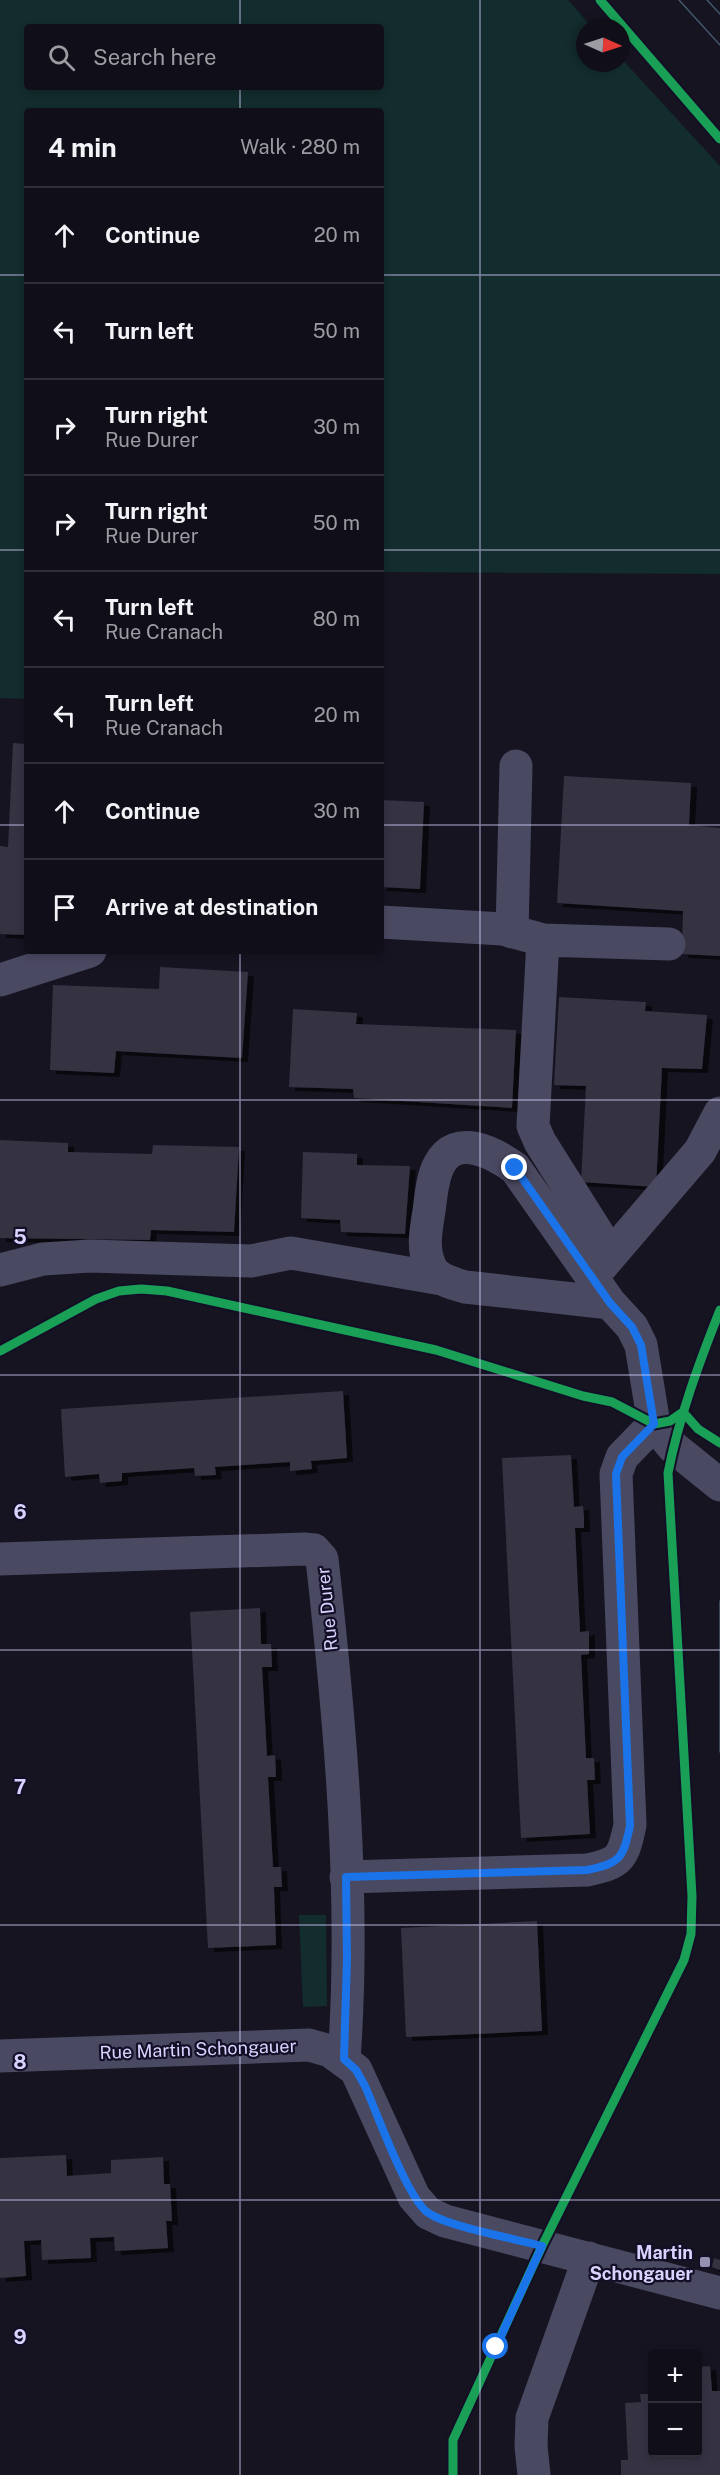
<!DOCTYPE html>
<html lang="en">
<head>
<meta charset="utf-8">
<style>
	:root { --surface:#100f19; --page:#1e1d26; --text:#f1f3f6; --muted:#9c9ca2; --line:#302f38 }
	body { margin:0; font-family:"Public Sans",sans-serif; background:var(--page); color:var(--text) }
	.controls { position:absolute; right:18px; bottom:18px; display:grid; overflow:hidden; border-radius:6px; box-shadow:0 3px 9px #0003 }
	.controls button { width:54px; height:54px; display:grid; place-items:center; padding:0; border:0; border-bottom:2px solid var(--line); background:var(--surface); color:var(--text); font:30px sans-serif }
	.compass { position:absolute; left:576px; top:18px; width:54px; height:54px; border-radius:50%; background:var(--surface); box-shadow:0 3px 9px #0003; rotate:93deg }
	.stop { position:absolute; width:18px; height:18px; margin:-14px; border:4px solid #1a73e8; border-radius:50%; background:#fff }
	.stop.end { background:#1a73e8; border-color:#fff; box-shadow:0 2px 6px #0008 }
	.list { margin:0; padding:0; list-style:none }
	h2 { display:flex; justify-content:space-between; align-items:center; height:78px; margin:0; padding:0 24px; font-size:26px }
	h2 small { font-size:20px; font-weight:400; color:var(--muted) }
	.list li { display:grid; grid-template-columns:39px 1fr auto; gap:18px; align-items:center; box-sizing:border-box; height:96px; padding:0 24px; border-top:2px solid var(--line) }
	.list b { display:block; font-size:22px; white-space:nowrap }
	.list p { margin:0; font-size:20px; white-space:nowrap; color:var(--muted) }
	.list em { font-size:20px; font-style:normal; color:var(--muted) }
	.icon { flex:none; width:33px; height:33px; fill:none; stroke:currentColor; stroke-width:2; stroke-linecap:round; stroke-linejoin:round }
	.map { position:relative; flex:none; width:720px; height:2475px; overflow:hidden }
	.search { position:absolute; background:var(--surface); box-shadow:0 3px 9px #0003; left:24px; top:24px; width:360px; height:66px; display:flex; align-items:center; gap:15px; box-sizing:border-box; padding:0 21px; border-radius:6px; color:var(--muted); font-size:22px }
	.panel { position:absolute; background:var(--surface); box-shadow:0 3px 9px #0003; left:24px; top:108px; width:360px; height:846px; border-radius:6px }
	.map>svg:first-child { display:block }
	.green { fill:#132c2d; fill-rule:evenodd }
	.building { fill:#343243; filter:url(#shadow) }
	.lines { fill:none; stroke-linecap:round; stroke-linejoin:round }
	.minor { stroke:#4a4962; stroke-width:33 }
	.tram { stroke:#43596b; stroke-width:1.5 }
	.cycleway-casing { stroke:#130f26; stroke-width:13 }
	.cycleway { stroke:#1a9f57; stroke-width:9 }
	.route { stroke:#1a73e8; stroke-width:8 }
	.grid { fill:none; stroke:#d9d4ff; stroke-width:1.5; stroke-opacity:0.55 }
	.poi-dot { fill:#9591b1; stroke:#130f26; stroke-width:2 }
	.labels { text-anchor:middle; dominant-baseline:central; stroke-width:4.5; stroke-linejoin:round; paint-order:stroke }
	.street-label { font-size:18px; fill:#d9d4ff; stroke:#130f26 }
	.poi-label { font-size:18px; font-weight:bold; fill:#d9d4ff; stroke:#130f26; text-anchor:end }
	.grid-label { font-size:20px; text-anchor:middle; font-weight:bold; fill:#d9d4ff; stroke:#130f26; stroke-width:4.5; stroke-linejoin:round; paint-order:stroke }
</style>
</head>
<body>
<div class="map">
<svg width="720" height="2475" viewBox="0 0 720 2475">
	<defs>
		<filter id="shadow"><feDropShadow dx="6" dy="4" stdDeviation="0" flood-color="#0009"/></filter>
	</defs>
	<rect width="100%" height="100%" fill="#161421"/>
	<!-- green -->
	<path class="green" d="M0 0H568L592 27H585V63H621V58L720 166V574L381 572V111H27V699L0 698ZM27 27H381V87H27Z
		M299 1915H326L327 2006 303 2007Z"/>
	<!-- building -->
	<path class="building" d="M13 743 27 744V935L0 934V846L8 847Z
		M564 776 691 783 689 825 720 828V956L682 954 683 911 557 903Z
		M381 800 424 802 420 889 381 887Z
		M160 967 248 972 242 1058 116 1051 114 1073 50 1070 53 985 159 989Z
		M559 997 646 1002 645 1011 707 1015 702 1069 662 1068 656 1187 581 1182 586 1086 554 1085Z
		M293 1009 357 1013 356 1024 516 1030 512 1108 354 1098 353 1089 289 1087Z
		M0 1140 68 1143V1152L152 1154 153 1145 239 1147 234 1232 151 1230 150 1240 0 1238Z
		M303 1152 357 1154V1165L410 1166 405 1234 341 1232 340 1220 301 1218Z
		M343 1391 347 1458 311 1461 312 1469 290 1471V1462L215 1467 216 1475 195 1476 194 1468 122 1473V1481L110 1482 100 1483 99 1474 65 1477 61 1409Z
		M571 1455 574 1507 583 1506 584 1518V1528H575L580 1632 589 1631V1654L581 1655 586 1758H594L595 1780H587L590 1834 521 1838 502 1458Z
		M260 1608 261 1644H271L272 1667H262L267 1756 275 1755 276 1777H268L273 1867H281L282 1887H274L276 1945 208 1948 190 1612Z
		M537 1921 542 2031 406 2037 401 1928Z
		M66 2155 67 2176 111 2173V2160L163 2157 164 2184H170L172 2221H166L168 2248 115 2251 114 2237 90 2238 91 2258 42 2260 41 2240 24 2241 26 2276 0 2278V2158Z
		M714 2258 720 2260V2270L712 2267Z
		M710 2366 712 2391H720V2475H621V2460H628L625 2403 641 2402 640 2394H652V2452H698V2367Z"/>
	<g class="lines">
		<!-- minor -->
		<path class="minor" d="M381 922 503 929 543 940 669 944
			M512 932 516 766
			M543 940 533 1126 540 1142 610 1253
			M0 980 90 951
			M599 1269 700 1151 720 1113
			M0 1270 43 1259 90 1256 251 1261 291 1253 442 1279
			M654 1424 673 1447 720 1485
			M0 1559 304 1549 314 1550 322 1559C340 1721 356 1896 344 2059
			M346 1877 587 1870C621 1863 623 1858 630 1825L616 1474 622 1457 654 1424 641 1345 632 1327 610 1303 515 1168C494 1153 456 1132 439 1165 432 1178 431 1197 429 1211 426 1230 422 1248 430 1266 435 1279 452 1283 465 1287L610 1303
			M0 2056 309 2045 330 2051 356 2070 414 2197 428 2213 445 2221 720 2293
			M534 2475 531 2446 532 2418 589 2258"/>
		<!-- tram -->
		<path class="tram" d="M679 0 720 45
			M707 0 720 14
			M720 1601V1752"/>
		<defs>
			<path id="cycleway" d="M600 0 720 139
				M0 1351 96 1299 119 1291 141 1289 167 1291 436 1350 583 1396 612 1402 654 1424 670 1421 683 1412 698 1429 720 1443
				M453 2475V2440L542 2246 684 1960 691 1934 692 1896 668 1473C679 1417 699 1363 720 1310"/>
		</defs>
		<!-- cycleway casing -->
		<use href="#cycleway" class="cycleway-casing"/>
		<!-- cycleway -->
		<use href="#cycleway" class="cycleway"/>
	</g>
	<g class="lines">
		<!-- route -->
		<path class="route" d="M496 2347 542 2246C516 2239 445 2226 427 2212 407 2197 377 2113 365 2086L356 2070 344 2059 347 1959 346 1877 587 1870C621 1863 623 1858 630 1826L616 1474 622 1457 654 1424 641 1345 632 1327 610 1303 515 1168"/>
	</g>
	<!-- grid -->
	<path class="grid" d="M240 0V27M480 0V2475M240 87V111M0 275H27M381 275H720M0 550H27M381 550H720M0 825H27M381 825H720M240 951V2475M0 1100H720M0 1375H720M0 1650H720M0 1925H720M0 2200H720"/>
	<!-- markers -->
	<rect class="poi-dot" x="699" y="2256" width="12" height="12" rx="3"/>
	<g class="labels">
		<!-- street labels -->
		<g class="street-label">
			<text transform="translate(327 1609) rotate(-96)">Rue Durer</text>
			<text transform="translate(198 2049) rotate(-2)">Rue Martin Schongauer</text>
		</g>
		<!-- poi labels -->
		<g class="poi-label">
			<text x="693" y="2252">Martin<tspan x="693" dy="21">Schongauer</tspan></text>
		</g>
	</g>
	<g class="grid-label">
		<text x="20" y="1244">5</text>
		<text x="20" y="1519">6</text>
		<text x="20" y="1794">7</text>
		<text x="20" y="2069">8</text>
		<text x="20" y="2344">9</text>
	</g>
</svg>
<div class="controls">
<button>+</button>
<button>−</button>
</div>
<svg class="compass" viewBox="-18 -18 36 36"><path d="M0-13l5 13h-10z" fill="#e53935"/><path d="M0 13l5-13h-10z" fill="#9c9ca2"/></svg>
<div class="stop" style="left:496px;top:2347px"></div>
<div class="stop end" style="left:515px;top:1168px"></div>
<div class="search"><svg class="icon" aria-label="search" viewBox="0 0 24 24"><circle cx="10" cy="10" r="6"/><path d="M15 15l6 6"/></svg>Search here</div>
<section class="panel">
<h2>4 min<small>Walk · 280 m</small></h2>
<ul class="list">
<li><svg class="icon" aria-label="ahead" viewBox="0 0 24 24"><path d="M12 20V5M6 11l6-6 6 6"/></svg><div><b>Continue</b></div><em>20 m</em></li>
<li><svg class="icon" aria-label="left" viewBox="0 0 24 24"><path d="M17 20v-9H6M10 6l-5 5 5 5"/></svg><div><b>Turn left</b></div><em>50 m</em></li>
<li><svg class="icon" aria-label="right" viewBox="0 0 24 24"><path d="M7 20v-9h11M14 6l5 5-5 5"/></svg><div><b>Turn right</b><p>Rue Durer</p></div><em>30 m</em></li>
<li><svg class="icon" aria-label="right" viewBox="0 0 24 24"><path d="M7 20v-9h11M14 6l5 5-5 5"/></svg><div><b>Turn right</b><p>Rue Durer</p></div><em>50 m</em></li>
<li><svg class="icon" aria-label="left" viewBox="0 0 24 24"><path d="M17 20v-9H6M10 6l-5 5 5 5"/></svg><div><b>Turn left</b><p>Rue Cranach</p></div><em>80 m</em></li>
<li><svg class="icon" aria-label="left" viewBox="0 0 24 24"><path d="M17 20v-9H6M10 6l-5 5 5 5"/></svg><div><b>Turn left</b><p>Rue Cranach</p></div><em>20 m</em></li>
<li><svg class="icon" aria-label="ahead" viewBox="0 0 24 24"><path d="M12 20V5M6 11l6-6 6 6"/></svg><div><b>Continue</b></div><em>30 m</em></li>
<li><svg class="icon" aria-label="arrive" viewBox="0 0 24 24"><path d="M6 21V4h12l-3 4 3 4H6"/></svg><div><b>Arrive at destination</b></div></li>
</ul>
</section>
</div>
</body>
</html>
